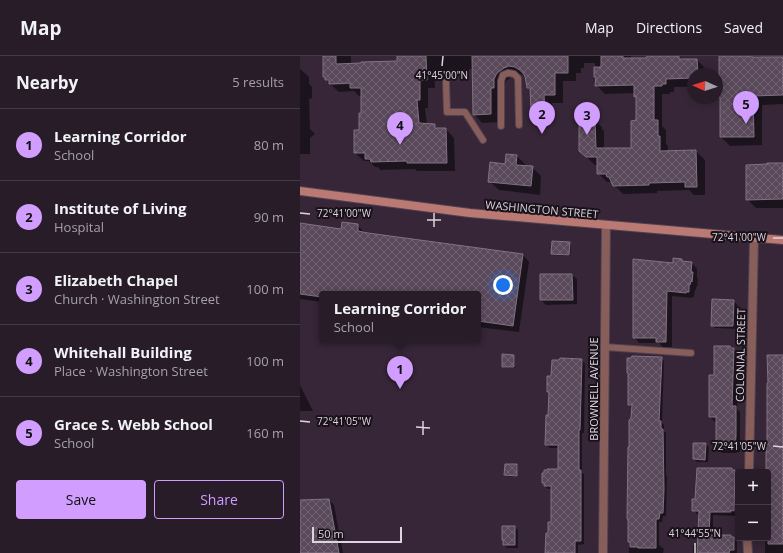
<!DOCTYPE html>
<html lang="en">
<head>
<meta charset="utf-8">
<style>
	:root { --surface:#281c29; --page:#342935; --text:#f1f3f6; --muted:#a5a1a8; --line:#443a46; --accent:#d19dfe }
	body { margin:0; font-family:"Open Sans",sans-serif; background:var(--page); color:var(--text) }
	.controls { position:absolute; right:12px; bottom:12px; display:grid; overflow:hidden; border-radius:4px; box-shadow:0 2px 10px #0003 }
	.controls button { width:36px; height:36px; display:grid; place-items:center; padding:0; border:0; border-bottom:1px solid var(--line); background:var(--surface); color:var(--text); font:20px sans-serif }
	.compass { position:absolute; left:387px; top:12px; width:36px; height:36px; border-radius:50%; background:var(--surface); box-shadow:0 2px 10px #0003; rotate:273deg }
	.scale { position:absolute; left:12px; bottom:10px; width:90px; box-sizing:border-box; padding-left:4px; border:2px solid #ded4de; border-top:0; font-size:11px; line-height:14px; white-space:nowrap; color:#ded4de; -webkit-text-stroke:3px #19121a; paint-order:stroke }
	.you { position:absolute; left:203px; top:229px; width:14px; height:14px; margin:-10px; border:3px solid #fff; border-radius:50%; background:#1a73e8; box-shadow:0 0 0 6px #1a73e833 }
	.badge { display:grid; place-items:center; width:26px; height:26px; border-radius:50%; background:var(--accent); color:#111; font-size:13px; font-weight:700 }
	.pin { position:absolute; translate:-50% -33px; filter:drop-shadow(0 1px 2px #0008) }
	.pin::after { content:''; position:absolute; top:21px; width:14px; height:12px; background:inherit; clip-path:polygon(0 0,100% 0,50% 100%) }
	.popup { position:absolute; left:19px; top:235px; width:162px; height:52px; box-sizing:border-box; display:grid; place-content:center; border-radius:4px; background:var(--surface); filter:drop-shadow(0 1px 3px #0005); font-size:13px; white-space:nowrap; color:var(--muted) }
	.popup b { font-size:15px; color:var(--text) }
	.popup::after { content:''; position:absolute; left:50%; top:100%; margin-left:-8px; border:8px solid transparent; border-top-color:var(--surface) }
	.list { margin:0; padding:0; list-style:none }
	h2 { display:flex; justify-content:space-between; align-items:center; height:52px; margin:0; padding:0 16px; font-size:17px }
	h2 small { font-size:13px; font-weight:400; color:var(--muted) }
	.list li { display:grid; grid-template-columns:26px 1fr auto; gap:12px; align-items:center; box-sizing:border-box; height:72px; padding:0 16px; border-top:1px solid var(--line) }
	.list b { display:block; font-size:15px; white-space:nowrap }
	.list p { margin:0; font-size:13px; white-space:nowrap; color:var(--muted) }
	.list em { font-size:13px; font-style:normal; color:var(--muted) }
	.actions { display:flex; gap:8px; padding:12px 16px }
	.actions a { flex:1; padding:9px 0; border:1px solid var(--accent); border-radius:4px; text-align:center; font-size:14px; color:var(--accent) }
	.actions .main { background:var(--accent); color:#111 }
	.map { position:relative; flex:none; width:483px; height:497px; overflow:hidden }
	header { display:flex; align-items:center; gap:24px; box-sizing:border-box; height:56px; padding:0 20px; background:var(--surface); border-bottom:1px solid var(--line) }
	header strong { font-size:19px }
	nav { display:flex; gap:22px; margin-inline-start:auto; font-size:14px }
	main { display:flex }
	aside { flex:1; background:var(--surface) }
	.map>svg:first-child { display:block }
	.shadow { fill:#0007; fill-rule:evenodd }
	.building { fill:url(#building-cross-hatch); stroke:#837084 }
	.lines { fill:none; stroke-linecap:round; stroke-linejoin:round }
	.service-casing { stroke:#514252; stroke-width:8 }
	.minor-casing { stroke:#514252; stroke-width:10 }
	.secondary-casing { stroke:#514252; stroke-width:10 }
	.service { stroke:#875e5a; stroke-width:6 }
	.minor { stroke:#875e5a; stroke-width:8 }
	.secondary { stroke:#ba7972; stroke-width:8 }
	.ticks { fill:none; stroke:#ded4de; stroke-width:1.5 }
	.labels { text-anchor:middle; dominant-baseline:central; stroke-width:4; stroke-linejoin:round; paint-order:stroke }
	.street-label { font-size:11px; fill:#ded4de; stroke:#19121a }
	.ticks-label { font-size:10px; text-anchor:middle; fill:#ded4de; stroke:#19121a; stroke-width:4; stroke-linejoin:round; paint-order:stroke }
</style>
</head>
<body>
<header>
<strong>Map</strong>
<nav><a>Map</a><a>Directions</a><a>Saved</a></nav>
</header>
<main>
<aside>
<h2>Nearby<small>5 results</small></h2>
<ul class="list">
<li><span class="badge">1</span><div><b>Learning Corridor</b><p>School</p></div><em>80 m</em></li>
<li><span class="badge">2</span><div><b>Institute of Living</b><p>Hospital</p></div><em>90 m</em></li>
<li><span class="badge">3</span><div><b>Elizabeth Chapel</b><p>Church · Washington Street</p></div><em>100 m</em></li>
<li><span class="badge">4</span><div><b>Whitehall Building</b><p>Place · Washington Street</p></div><em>100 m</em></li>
<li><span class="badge">5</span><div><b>Grace S. Webb School</b><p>School</p></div><em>160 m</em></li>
</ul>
<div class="actions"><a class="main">Save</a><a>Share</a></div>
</aside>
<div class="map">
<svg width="483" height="497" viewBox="0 0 483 497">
	<defs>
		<pattern id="building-cross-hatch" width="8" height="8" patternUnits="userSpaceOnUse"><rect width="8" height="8" fill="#5a495b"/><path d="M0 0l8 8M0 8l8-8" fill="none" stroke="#716272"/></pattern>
	</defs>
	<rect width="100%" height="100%" fill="#362637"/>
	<!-- shadow -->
	<path class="shadow" d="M24 0H51V8L98 6V0H331V3H347L349 0H379L383 4H397L406 13V18H393V31H374V36H370V38H362V70L366 74V88L368 90V96L396 95 405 104V139H394L389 134 357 135V137L323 138 314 129 312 126H307L298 117V109H295L280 95 293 63 302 71V73L304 75V93H332L337 65V42L335 40V37L305 38 296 29 297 23 295 21V7H284V12H281V17H276V25H263V47H252L253 65 240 66 232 57 231 35 228 32 227 24 225 19 218 18 213 20 206 25 204 29 199 66 182 67 174 58 173 13 134 14 135 32H128V52H125L127 69H134L139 73H146L154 82 155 115H117L115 113 80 114 78 111H75L69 105H64L55 97 60 75 62 58V40H59L54 35 39 36 26 24ZM32 26H55V28L32 29Z
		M420 0H461V2H483V48L462 49V89L430 90 421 81V43L418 40 420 24Z
		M0 13 9 21V28L12 31V42L9 43 10 73 15 78 10 82V98H0Z
		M217 100 226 109V110L232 111 241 120 240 139 199 134 189 125 206 109Z
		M483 108V152H456L447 143Z
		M0 168 42 174 57 169 64 176V177L68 178 223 199 229 206 219 276 178 271V238H22V246L0 243Z
		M270 187 271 189 270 200 253 199 252 197Z
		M382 204 384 207H392L397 213V221L398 223 397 231H396V234H395L394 241H392V242L372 240V291H363L359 287H339L334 281 374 208Z
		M272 219 277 223V248L246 249 241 244Z
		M433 245 437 248 436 273 415 272 412 269Z
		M430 291 432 293H433L438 297 437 353 440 356V396H437V397H422L417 392V366H415L410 361 415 320Z
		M214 300 215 301V312H204L203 311Z
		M483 301V497H465V482H468V416H467L469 328Z
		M361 302 364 305 362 367 364 369V375L366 377V420H367L366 460H363L362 466H359V489L364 493 363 497H329L332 362V352L329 348Z
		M282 304 285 308 284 377H282V417L284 418V488L278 489V497H246L249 478 252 467V433H248L243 427 259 414V392H250L246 389 249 360 250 338 248 336Z
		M0 329 13 355H0Z
		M406 388 409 391 408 406H397L394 403Z
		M216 409 218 410 217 421 206 420 205 419Z
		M433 415H435L438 418V458H435V460L413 459V480H430L432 482H433L437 486V497H393V489H399V459L397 458 393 454 396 444Z
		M29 444 34 449 43 497H0V445Z
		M203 471H215L218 474V492H207L204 489Z"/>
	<!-- building -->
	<path class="building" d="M23 0H36V8L61 7V6L97 5V0H126L127 24H120V44H117L119 67 135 68V72H146L147 107H107V105L71 106 70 103H65V97H54V74H59V57H61V32H50V27L29 28V24H25V21H23Z
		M172 0H268V17H255V39H244L245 57H231L230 32H227L225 20 221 15 215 11 209 10 204 12 197 17 194 23V32H191V58L173 59Z
		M301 0H323V2H346L347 0H379V3H397L398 18H393V22L366 23V28H362V30H354V64H358V80H360V95L396 94 397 131H385V126L349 127V129L313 130 309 121H307L306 118H297V101H286L279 95V66H280V62H294V66L295 65 296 92H331V65L336 64V40L334 41V29L295 30 296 21H294V11H301Z
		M419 0H452V1H483V39L453 40 454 81H420V41H417V23H419Z
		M206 98 217 99 216 109 233 110 231 130 188 126 190 106 205 108Z
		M467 107H483V143L446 144V109L467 108Z
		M42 166 58 168V175L68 177 223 198 213 270 178 265V238H22V241L0 238V167L41 173Z
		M252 185 270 186 269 199 251 198Z
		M373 202 382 203V205L392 206 391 216H393L392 226 391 225 390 229H389V236H386V237L367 235 366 286H356V282H333V203L373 207Z
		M240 218H272L273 244H240Z
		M412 243 434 244 433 270H411Z
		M414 290H430L431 292H434L432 350H436V380L435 391H432V392H416V361H409V319H414Z
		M202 298 214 299V311H202Z
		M467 299H483V488H468V416H466V386H467V327H468Z
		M332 300 362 301 359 365H361V373H363L364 434 363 457H360L359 463H356V492H338V491H330V486H328V463H327L328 391H329V364L331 362 332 349H328V317H327V302H331Z
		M260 302 282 303 280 374H279V414H281V485H275V497H245L246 477H248V466H251V430H244V427H242V417H244V414H247V413H258V389H245L246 359H248L249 336H247V320H251L252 304H259Z
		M393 387H406L405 404 393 403Z
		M205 408H217V420L204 419Z
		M397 412H432V414H435L434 455 431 454V456H410L409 479H431V481H434V494H430L429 497H397L399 455H392V443H395Z
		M29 443 39 497H0V444Z
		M202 470H215V489H203V484H202Z"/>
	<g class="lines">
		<defs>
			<path id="service" d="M146 26 147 56H165L183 84
				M201 70V25L203 19 208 17 214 18 218 22 219 69
				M305 291 391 297"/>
			<path id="minor" d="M449 416 454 182
				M447 482 448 497
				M303 497 306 169"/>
			<path id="secondary" d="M0 135 170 157 483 184"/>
		</defs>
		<!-- service casing -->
		<use href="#service" class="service-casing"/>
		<!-- minor casing -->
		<use href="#minor" class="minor-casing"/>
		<!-- secondary casing -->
		<use href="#secondary" class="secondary-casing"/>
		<!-- service -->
		<use href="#service" class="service"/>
		<!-- minor -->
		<use href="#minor" class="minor"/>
		<!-- secondary -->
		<use href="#secondary" class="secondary"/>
	</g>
	<!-- ticks -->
	<path class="ticks" d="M142 10 143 0M0 157 10 158M127 164H141M134 171V157M473 182H483M0 365 10 366M116 371 130 372M123 379V365M473 390 483 391M395 497V487"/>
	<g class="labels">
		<!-- street labels -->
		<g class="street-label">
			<text transform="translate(242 153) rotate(5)">WASHINGTON STREET</text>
			<text transform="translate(440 299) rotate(-89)">COLONIAL STREET</text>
			<text transform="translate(293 333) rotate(-90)">BROWNELL AVENUE</text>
		</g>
	</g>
	<g class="ticks-label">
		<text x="142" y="23">41°45'00"N</text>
		<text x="44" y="161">72°41'00"W</text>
		<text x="439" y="185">72°41'00"W</text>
		<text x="44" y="369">72°41'05"W</text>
		<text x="439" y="394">72°41'05"W</text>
		<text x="395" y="481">41°44'55"N</text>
	</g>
</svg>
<div class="controls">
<button>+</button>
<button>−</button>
</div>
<svg class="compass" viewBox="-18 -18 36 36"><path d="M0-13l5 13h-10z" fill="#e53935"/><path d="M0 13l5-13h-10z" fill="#a5a1a8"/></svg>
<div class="scale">50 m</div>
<div class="you"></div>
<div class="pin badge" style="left:100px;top:333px">1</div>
<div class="popup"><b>Learning Corridor</b>School</div>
<div class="pin badge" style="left:242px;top:78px">2</div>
<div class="pin badge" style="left:287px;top:79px">3</div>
<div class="pin badge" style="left:100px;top:89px">4</div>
<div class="pin badge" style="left:446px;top:68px">5</div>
</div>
</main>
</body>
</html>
